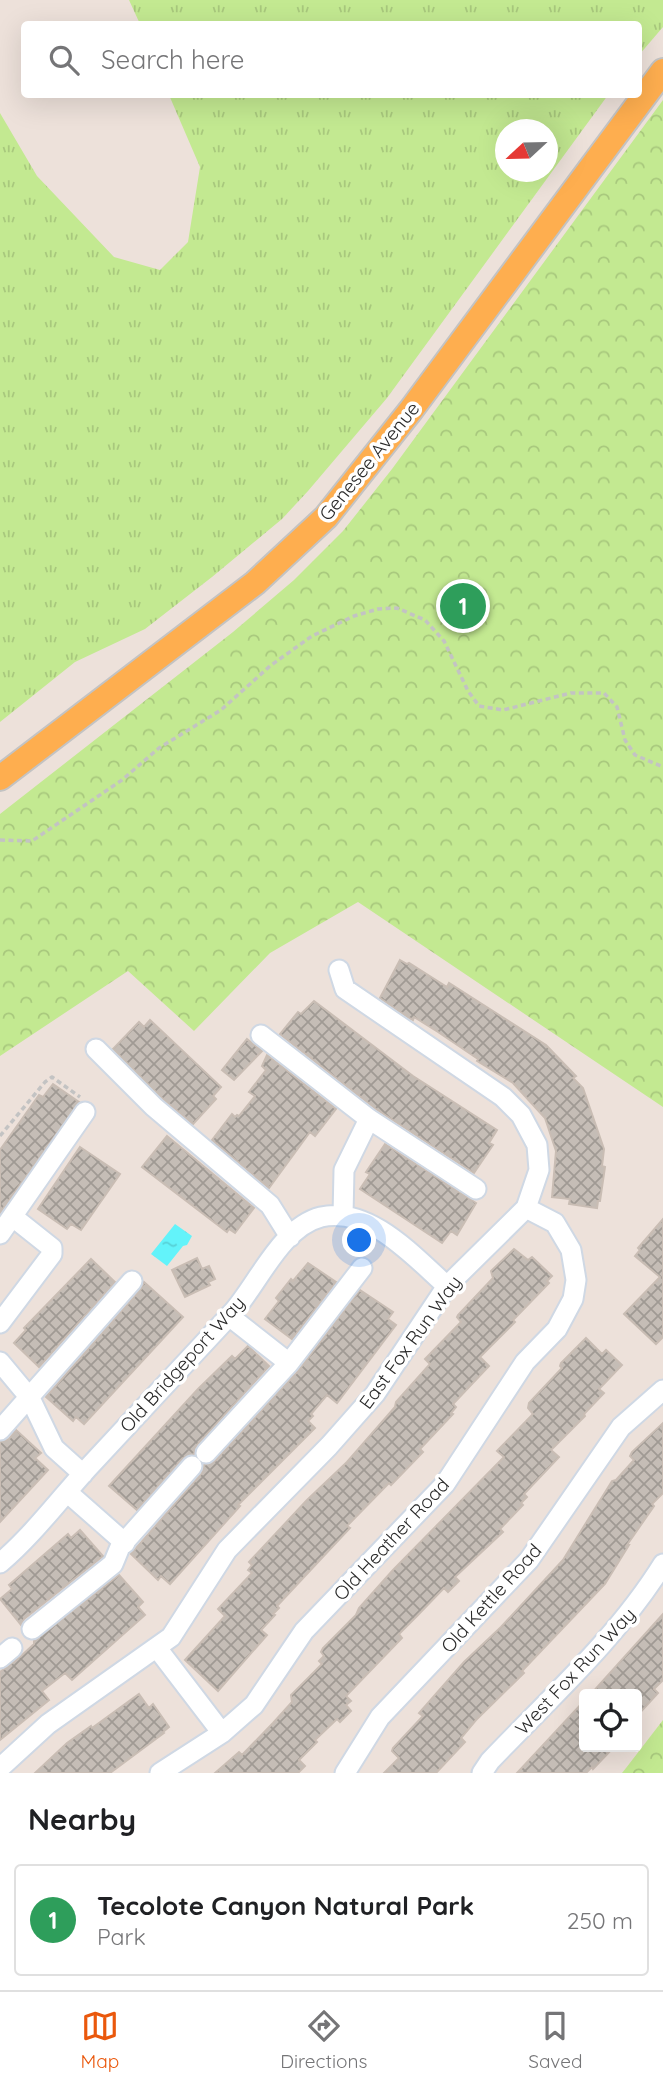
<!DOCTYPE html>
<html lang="en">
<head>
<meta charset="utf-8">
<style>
	:root { --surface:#fff; --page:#f6f6f6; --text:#202124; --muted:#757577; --line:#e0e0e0; --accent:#ea580c }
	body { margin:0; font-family:Quicksand,sans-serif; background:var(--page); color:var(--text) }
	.controls { position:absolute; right:21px; bottom:21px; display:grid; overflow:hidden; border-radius:7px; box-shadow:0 7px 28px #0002 }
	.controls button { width:63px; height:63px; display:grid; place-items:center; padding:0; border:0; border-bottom:2px solid var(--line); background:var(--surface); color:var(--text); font:35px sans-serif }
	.compass { position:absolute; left:495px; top:119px; width:63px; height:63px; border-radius:50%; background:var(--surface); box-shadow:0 7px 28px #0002; rotate:248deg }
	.you { position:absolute; left:360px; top:1241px; width:24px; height:24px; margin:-18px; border:5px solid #fff; border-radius:50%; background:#1a73e8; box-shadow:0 0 0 10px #1a73e833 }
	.badge { display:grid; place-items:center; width:46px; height:46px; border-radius:50%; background:var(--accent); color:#fff; font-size:23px; font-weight:700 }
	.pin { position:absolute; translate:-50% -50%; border:4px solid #fff; box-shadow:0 2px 7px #0006 }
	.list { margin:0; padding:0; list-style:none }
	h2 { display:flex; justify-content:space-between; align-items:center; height:91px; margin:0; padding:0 28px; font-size:30px }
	h2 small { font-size:23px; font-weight:400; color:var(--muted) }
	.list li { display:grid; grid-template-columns:46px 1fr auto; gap:21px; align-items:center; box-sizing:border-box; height:112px; margin:0 14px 14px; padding:0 14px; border:2px solid var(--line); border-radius:7px }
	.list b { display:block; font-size:26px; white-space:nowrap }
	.list p { margin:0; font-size:23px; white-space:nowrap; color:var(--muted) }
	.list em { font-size:23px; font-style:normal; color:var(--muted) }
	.icon { flex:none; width:38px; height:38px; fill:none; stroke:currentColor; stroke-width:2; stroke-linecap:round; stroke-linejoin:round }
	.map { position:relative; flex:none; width:663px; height:1773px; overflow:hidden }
	.search { position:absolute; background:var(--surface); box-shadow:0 7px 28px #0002; left:21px; right:21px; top:21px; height:77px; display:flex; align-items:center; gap:18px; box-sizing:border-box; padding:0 24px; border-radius:7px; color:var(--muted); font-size:26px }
	.sheet { height:217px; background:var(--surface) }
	nav { display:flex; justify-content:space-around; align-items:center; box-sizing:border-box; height:98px; border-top:2px solid var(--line); background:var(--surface); font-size:19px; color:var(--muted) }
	nav a { display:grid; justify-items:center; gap:4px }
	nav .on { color:var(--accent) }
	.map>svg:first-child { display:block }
	.grass { fill:url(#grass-tufts); fill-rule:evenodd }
	.park { fill:url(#park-crowns) }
	.water { fill:url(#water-ripples) }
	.building { fill:url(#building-cross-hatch); stroke:#c9bdb4; stroke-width:2 }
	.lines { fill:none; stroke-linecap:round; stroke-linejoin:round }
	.minor-casing { stroke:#cfd8e4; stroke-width:23 }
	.major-casing { stroke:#c3c3c3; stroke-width:28 }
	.path { stroke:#c3c3c3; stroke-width:3.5; stroke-dasharray:5 3.5; stroke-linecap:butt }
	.minor { stroke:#fff; stroke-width:19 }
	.major { stroke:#feae4f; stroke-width:24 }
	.labels { text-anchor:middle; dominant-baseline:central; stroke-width:7; stroke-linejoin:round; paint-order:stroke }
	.street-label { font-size:19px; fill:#2a2a2a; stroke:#fff }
</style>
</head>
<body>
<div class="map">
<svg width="663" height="1773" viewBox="0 0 663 1773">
	<defs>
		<pattern id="grass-tufts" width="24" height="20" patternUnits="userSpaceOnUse" patternTransform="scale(1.75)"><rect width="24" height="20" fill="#c3e991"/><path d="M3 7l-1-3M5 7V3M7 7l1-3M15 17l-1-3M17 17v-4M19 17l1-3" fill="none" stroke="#a8c87d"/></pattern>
		<pattern id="park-crowns" width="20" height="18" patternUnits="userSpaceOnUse" patternTransform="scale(1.75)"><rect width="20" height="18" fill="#c3e991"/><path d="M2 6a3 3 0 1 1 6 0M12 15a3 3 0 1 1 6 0" fill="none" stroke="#a8c87d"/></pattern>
		<pattern id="water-ripples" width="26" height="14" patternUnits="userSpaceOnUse" patternTransform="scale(1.75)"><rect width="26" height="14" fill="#63f3fa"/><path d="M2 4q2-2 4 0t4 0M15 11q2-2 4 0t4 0" fill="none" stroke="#56d0d6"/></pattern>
		<pattern id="building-cross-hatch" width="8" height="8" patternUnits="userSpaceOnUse" patternTransform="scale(1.75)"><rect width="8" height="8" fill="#c5bdb6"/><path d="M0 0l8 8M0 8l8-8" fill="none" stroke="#a09a94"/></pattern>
	</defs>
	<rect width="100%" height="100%" fill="#ede1da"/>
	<!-- grass -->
	<path class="grass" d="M129 0H663V27L639 55 638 24H140Z
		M169 95H608L387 398 308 491 282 519 212 577 145 629 75 662 0 722V113L37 176 114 257 160 270 188 242 200 167ZM505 130H548V172H505Z"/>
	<!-- park -->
	<path class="park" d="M663 100V1107L358 902 270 953 194 1031 128 971 0 1056V814L233 632 294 580 343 531 392 469Z
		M663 1720V1773H622L626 1768Z"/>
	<!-- water -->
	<path class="water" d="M175 1224 192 1236 187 1245 183 1246 167 1266 151 1254Z"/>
	<!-- building -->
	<path class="building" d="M400 960 407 964 409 963 447 987 449 983 546 1045 576 1076 573 1078 583 1088 604 1149 602 1166 605 1167 600 1201H598L597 1208 569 1204 570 1199 552 1197 556 1151 545 1118 513 1083 477 1061 478 1059 475 1057 438 1032 414 1017 413 1020 409 1018 380 998Z
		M314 1001 413 1076 497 1130 489 1143 493 1145 474 1173 376 1109 280 1034 298 1012 301 1014Z
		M150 1020 221 1087 213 1096 216 1099 193 1124 162 1098 113 1049 139 1022 144 1027Z
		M247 1039 262 1051 234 1080 222 1070Z
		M267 1055 336 1109 315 1136 310 1132 269 1188 212 1140 232 1114 235 1117 237 1115 239 1116 255 1096 249 1092 266 1070 262 1066Z
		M53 1084 79 1102 0 1213V1150L39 1095 43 1097Z
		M167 1136 254 1208 235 1233 229 1229 227 1232 142 1167Z
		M385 1144 476 1203 457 1235 451 1231 442 1243 360 1189 370 1174 366 1172Z
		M80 1147 120 1174 81 1230 71 1224 67 1229 38 1209Z
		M663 1219V1337L656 1344 624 1314 660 1277 635 1256 640 1250 638 1248Z
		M514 1249 528 1260 532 1257 552 1276 547 1281 549 1283 517 1316 513 1320 515 1322 480 1357 489 1366 453 1404 456 1407 451 1413 453 1414 420 1449 423 1452 391 1485 389 1483 347 1526 350 1528 277 1606 279 1608 273 1614 275 1615 261 1630 267 1635 218 1691 185 1660 225 1616 218 1609 252 1573 248 1570 252 1565 249 1562 307 1500 347 1462 395 1407 396 1402 430 1364 425 1359 461 1322 457 1317 458 1315 493 1278 491 1271Z
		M197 1258 202 1269 209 1266 215 1279 208 1282 210 1285 185 1297 172 1270Z
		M91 1259 115 1282 39 1367 14 1343 26 1330 24 1328Z
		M308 1263 336 1282 292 1339 265 1319 279 1301 276 1298 291 1279 293 1281Z
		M144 1282 183 1317 84 1424 76 1417 73 1421 46 1397 141 1289Z
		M360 1290 393 1312 388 1319 396 1325 337 1403 327 1395 311 1414 313 1416 308 1421 315 1428 238 1505 240 1506 170 1584 161 1576 158 1580 131 1554 201 1474 204 1465 215 1461 298 1371Z
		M586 1338 602 1354 606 1350 622 1365 599 1389 604 1393 584 1414 585 1416 551 1450 559 1457 524 1494 527 1497 521 1503 523 1505 500 1529 503 1532 455 1577 459 1581 448 1592 444 1588 417 1616 399 1634 402 1638 346 1696 351 1701 346 1705 351 1711 340 1722 337 1719 315 1740 317 1742 299 1760 305 1766 298 1773H215L239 1752 242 1755 273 1723 292 1702 291 1695 322 1664 319 1661 324 1656 321 1652 323 1648 356 1615 359 1608 393 1570 504 1457 497 1451 533 1414 528 1408 529 1403 562 1368 560 1366 561 1363Z
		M248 1346 269 1366 197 1445 194 1454 183 1458 137 1510 109 1486 198 1389 232 1356 235 1359Z
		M663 1423V1493L652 1504 654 1506 627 1545H629L605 1584 522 1671 524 1673 476 1720 461 1738 465 1742 436 1773H384L399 1758 392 1751 393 1748 423 1716 419 1713 464 1662 501 1627 563 1560 612 1481 616 1480 634 1460 630 1456 632 1452Z
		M16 1430 41 1453 35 1458 48 1470 0 1522V1442L9 1439Z
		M80 1530 103 1556 24 1619 21 1625 0 1599 12 1589 9 1585 68 1534 71 1538Z
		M119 1575 143 1602 138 1607 145 1615 72 1680 65 1673 42 1691 49 1700 0 1740V1672L20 1657 34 1644V1641Z
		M663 1614V1680L654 1689 658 1693 637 1716V1694H591Z
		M139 1694 149 1708 153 1704 169 1727 163 1732 164 1733 110 1773H35L67 1743 91 1726 92 1728Z
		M584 1701V1747H614L593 1769 592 1767 586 1773H517Z"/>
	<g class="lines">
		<defs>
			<path id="minor" d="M261 1035 369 1119 476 1189
				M96 1049 154 1107 270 1205 290 1237
				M343 1216 344 1170 369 1119
				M0 1234 85 1112
				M229 1316 289 1363
				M0 1323 52 1254V1248L13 1217
				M0 1362 30 1398 54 1448 83 1474
				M0 1430 132 1281
				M206 1453 289 1363 362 1268
				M67 1492 125 1543
				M0 1563C32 1536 59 1500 87 1469 135 1417 184 1365 232 1313 258 1284 281 1227 321 1217 370 1206 414 1257 447 1286
				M32 1629 113 1564 120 1547 192 1466
				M157 1648 222 1733
				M0 1658 12 1648
				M0 1768 48 1724 171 1637 227 1550 329 1446 375 1394 447 1286 526 1208 539 1170 537 1145 521 1115 503 1097 345 989 339 970
				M160 1773 222 1733 254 1705 304 1631 445 1484 525 1362 557 1329 573 1299 576 1280 571 1250 555 1223 526 1208
				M345 1773 380 1717 529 1560 621 1427 663 1390
				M482 1773 490 1761C550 1698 617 1638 663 1564"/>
			<path id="major" d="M0 778 255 583 326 517 411 410 663 71"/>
		</defs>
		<!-- minor casing -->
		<use href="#minor" class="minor-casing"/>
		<!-- major casing -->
		<use href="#major" class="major-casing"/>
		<!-- path -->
		<path class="path" d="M0 840 32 841 122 780 159 748 221 710 270 666 312 636 354 616 378 609 397 608 425 620 444 641 468 691 479 706 503 710 571 693H604L617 707 625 740 635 755 663 767
			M0 1136 45 1082 52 1077 80 1097"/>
		<!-- minor -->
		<use href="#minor" class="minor"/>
		<!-- major -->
		<use href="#major" class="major"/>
	</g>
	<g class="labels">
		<!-- street labels -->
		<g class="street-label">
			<text transform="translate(369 461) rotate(-51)">Genesee Avenue</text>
			<text transform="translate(410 1342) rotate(-54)">East Fox Run Way</text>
			<text transform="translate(182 1364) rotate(-48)">Old Bridgeport Way</text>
			<text transform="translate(391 1539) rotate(-47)">Old Heather Road</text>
			<text transform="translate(491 1598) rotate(-48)">Old Kettle Road</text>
			<text transform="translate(575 1671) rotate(-47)">West Fox Run Way</text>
		</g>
	</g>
</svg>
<div class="controls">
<button><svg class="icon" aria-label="locate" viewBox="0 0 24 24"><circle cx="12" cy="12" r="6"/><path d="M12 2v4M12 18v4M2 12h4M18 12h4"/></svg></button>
</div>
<svg class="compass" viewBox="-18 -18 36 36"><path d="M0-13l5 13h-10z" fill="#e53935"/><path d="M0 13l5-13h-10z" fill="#757577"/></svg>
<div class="you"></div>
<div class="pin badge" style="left:463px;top:606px;background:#2e9e5b">1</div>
<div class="search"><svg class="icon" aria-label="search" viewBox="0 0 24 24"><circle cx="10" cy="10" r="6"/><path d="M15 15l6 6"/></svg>Search here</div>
</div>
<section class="sheet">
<h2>Nearby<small></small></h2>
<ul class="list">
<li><span class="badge" style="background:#2e9e5b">1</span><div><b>Tecolote Canyon Natural Park</b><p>Park</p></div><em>250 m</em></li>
</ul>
</section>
<nav>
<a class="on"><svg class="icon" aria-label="map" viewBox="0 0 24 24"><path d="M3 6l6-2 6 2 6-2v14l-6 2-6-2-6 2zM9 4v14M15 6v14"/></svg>Map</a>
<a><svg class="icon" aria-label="directions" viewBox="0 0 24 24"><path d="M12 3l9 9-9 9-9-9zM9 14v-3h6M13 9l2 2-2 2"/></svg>Directions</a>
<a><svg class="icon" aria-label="saved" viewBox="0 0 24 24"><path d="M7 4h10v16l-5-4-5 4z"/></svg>Saved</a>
</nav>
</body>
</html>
